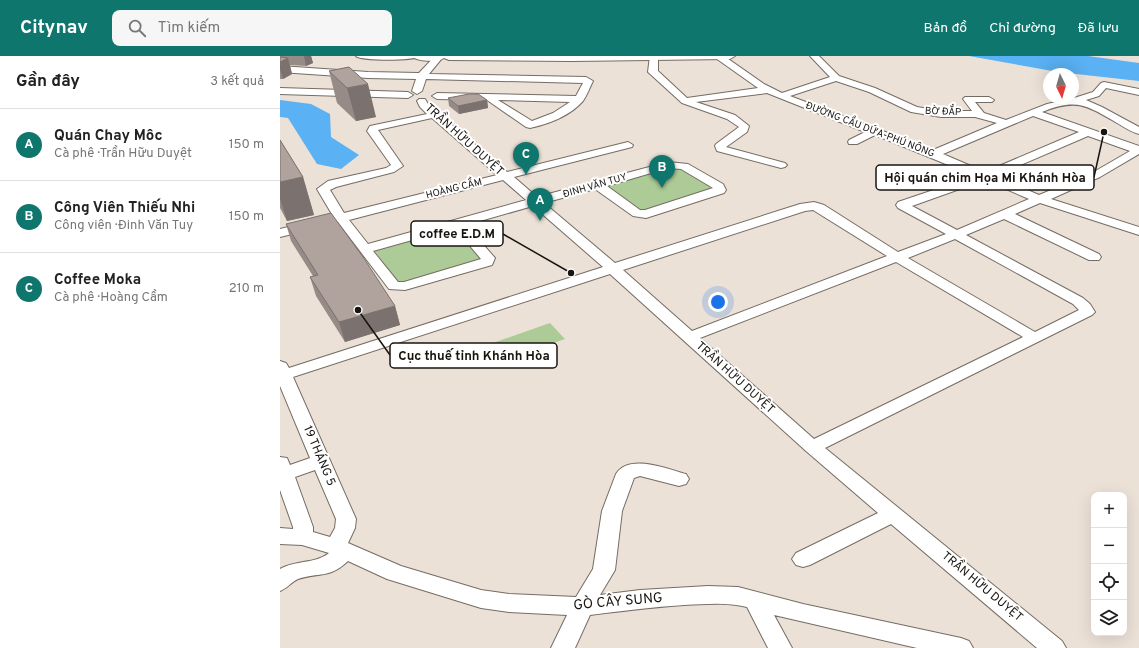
<!DOCTYPE html>
<html lang="vi">
<head>
<meta charset="utf-8">
<style>
	:root { --surface:#fff; --page:#f6f6f6; --text:#222; --muted:#767676; --line:#e0e0e0; --accent:#0f766e }
	body { margin:0; font-family:Overpass,sans-serif; background:var(--page); color:var(--text) }
	.controls { position:absolute; right:12px; bottom:12px; display:grid; overflow:hidden; border-radius:8px; box-shadow:0 4px 16px #0002 }
	.controls button { width:36px; height:36px; display:grid; place-items:center; padding:0; border:0; border-bottom:1px solid var(--line); background:var(--surface); color:var(--text); font:20px sans-serif }
	.compass { position:absolute; left:763px; top:12px; width:36px; height:36px; border-radius:50%; background:var(--surface); box-shadow:0 4px 16px #0002; rotate:175deg }
	.you { position:absolute; left:438px; top:246px; width:14px; height:14px; margin:-10px; border:3px solid #fff; border-radius:50%; background:#1a73e8; box-shadow:0 0 0 6px #1a73e833 }
	.badge { display:grid; place-items:center; width:26px; height:26px; border-radius:50%; background:var(--accent); color:#fff; font-size:13px; font-weight:700 }
	.pin { position:absolute; translate:-50% -33px; filter:drop-shadow(0 1px 2px #0008) }
	.pin::after { content:''; position:absolute; top:21px; width:14px; height:12px; background:inherit; clip-path:polygon(0 0,100% 0,50% 100%) }
	.list { margin:0; padding:0; list-style:none }
	h2 { display:flex; justify-content:space-between; align-items:center; height:52px; margin:0; padding:0 16px; font-size:17px }
	h2 small { font-size:13px; font-weight:400; color:var(--muted) }
	.list li { display:grid; grid-template-columns:26px 1fr auto; gap:12px; align-items:center; box-sizing:border-box; height:72px; padding:0 16px; border-top:1px solid var(--line) }
	.list b { display:block; font-size:15px; white-space:nowrap }
	.list p { margin:0; font-size:13px; white-space:nowrap; color:var(--muted) }
	.list em { font-size:13px; font-style:normal; color:var(--muted) }
	.icon { flex:none; width:22px; height:22px; fill:none; stroke:currentColor; stroke-width:2; stroke-linecap:round; stroke-linejoin:round }
	.map { position:relative; flex:none; width:859px; height:592px; overflow:hidden }
	header { display:flex; align-items:center; gap:24px; box-sizing:border-box; height:56px; padding:0 20px; background:var(--accent); color:#fff }
	header strong { font-size:19px }
	nav { display:flex; gap:22px; margin-inline-start:auto; font-size:14px }
	.search { width:280px; height:36px; background:var(--page); display:flex; align-items:center; gap:10px; box-sizing:border-box; padding:0 14px; border-radius:8px; color:var(--muted); font-size:15px }
	main { display:flex }
	aside { flex:1; background:var(--surface) }
	.map>svg:first-child { display:block }
	.green { fill:#accb97 }
	.water { fill:#5ab1f3 }
	.lines { fill:none; stroke-linecap:round; stroke-linejoin:round }
	.minor-casing { stroke:#756c63; stroke-width:2 }
	.major-casing { stroke:#756c63; stroke-width:2 }
	.minor { fill:#fff; fill-rule:evenodd }
	.major { fill:#fff; fill-rule:evenodd }
	.wall { fill:#978b87 }
	.shaded-wall { fill:#7b716e }
	.building { fill:#b0a29d; stroke:#7b716e }
	.labels { text-anchor:middle; dominant-baseline:central; stroke-width:4; stroke-linejoin:round; paint-order:stroke }
	.far-street-label { font-size:10px; fill:#181511; stroke:#fff }
	.street-label { font-size:12px; fill:#181511; stroke:#fff }
	.near-street-label { font-size:14px; fill:#181511; stroke:#fff }
	.leader { fill:none; stroke:#181511; stroke-width:1.5 }
	.callout-dot { fill:#181511; stroke:#fff; stroke-width:1.5 }
	.callout { fill:#fff; stroke:#181511; stroke-width:1.5 }
	.callout-label { font-size:13px; text-anchor:middle; font-weight:bold; fill:#181511 }
</style>
</head>
<body>
<header>
<strong>Citynav</strong>
<div class="search"><svg class="icon" aria-label="search" viewBox="0 0 24 24"><circle cx="10" cy="10" r="6"/><path d="M15 15l6 6"/></svg>Tìm kiếm</div>
<nav><a>Bản đồ</a><a>Chỉ đường</a><a>Đã lưu</a></nav>
</header>
<main>
<aside>
<h2>Gần đây<small>3 kết quả</small></h2>
<ul class="list">
<li><span class="badge">A</span><div><b>Quán Chay Môc</b><p>Cà phê · Trần Hữu Duyệt</p></div><em>150 m</em></li>
<li><span class="badge">B</span><div><b>Công Viên Thiếu Nhi</b><p>Công viên · Đinh Văn Tuy</p></div><em>150 m</em></li>
<li><span class="badge">C</span><div><b>Coffee Moka</b><p>Cà phê · Hoàng Cầm</p></div><em>210 m</em></li>
</ul>
</aside>
<div class="map">
<svg width="859" height="592" viewBox="0 0 859 592">
	<rect width="100%" height="100%" fill="#ece1d7"/>
	<!-- green -->
	<path class="green" d="M391 111H401L436 133 365 156H359L327 131 331 127Z
		M175 170 204 203 124 228 119 227 93 193Z
		M270 267 285 283 217 307 204 290Z"/>
	<!-- water -->
	<path class="water" d="M689 0H808L859 7V25L778 16Z
		M0 44 31 48 50 58 51 81 79 99 61 113 37 108 8 62 0 61Z"/>
	<g class="lines">
		<defs>
			<path id="minor" d="M76 0H140C135 5 81 5 76 0Z
				M155 0 163 1 149 18 306 21 313 25C310 31 307 39 303 45 290 60 268 68 250 72L246 71 207 44 157 43 152 40 157 37 296 40 303 27 146 23 142 35 137 38 132 35 136 23 88 22 0 16V10L88 16 139 17ZM218 44 290 46 273 57 252 65Z
				M370 0H378V15L407 42 478 32 437 3 436 0H444L484 28 502 37 550 21 530 0H539L559 20 595 32 637 51 661 55H692L683 43 685 41H709L714 44 712 46H695L704 57 726 64 767 48 794 42 813 36 821 27 824 26 859 33V39L826 32 819 40 806 44 822 51 859 71V78C851 76 844 71 837 67 806 49 797 42 762 56L859 90V98L820 121 771 143 859 171V179L760 147 735 158 819 198 821 201 819 204H809L724 163 686 179 803 242 810 248 815 256 812 259 545 392 782 585 786 592H757L611 468 530 509 523 511 516 509 512 503 516 497 598 457 526 395 330 218 13 321 76 463 75 472 68 487 121 510 201 534 229 538 296 541 313 513 322 455 336 418C349 397 387 413 406 418L409 423 406 428 399 430 360 420 354 422 342 455 335 514 320 539 360 534 428 530 458 531 523 548 681 582 689 585 693 592H637L494 559 512 592H488L467 551C447 546 426 548 405 549 373 551 342 555 310 559L295 592H271L287 559 229 556 201 552 107 523 68 505C49 523 39 516 18 523 11 526 8 532 0 535V513C16 504 35 508 49 497L22 489 0 488V472L13 473V471L0 434V401L7 402 10 409 30 402 0 330V305L6 307 9 312 323 211 253 150 186 169 215 202 212 209 125 234 109 233 58 166 52 168 48 167 46 164 48 161 53 160 37 133 48 125 106 112 111 109 87 75 90 70 147 58 140 51 137 45 139 43H145L148 48 158 57 227 116 348 86 353 89 352 91 234 121 257 141 388 106 408 108 443 128 446 134 444 137 366 162 353 160 315 133 264 147 335 207 520 148 534 146 544 149 618 196 666 178 618 152 616 149 618 146 695 120 595 79 577 88H569L568 86 569 84 585 76 487 37 416 46 455 59 469 70 467 76 446 91 505 107 507 109 505 111 501 112 437 95 435 90 436 88 459 71 447 63 402 47 368 16ZM556 25 589 36 631 56 661 61H695L717 67 653 94 510 40ZM753 60 799 76 705 116 663 98ZM152 62 217 119 64 157 50 134 56 131 114 116 123 110 98 74ZM808 80 850 95 812 117 759 139 715 120ZM388 112 401 113 433 132 365 154H360L327 130ZM223 124 246 144 88 188 69 164ZM705 124 749 143 677 174 632 150ZM533 154 607 200 412 275 343 214 525 155ZM175 172 201 203 124 226H118L93 195ZM675 183 793 248 799 254 755 276 628 202ZM616 206 743 281 534 383 420 282ZM35 414 56 463 55 472 50 481 33 476V471L15 421Z
				M0 32 128 36 133 39 128 42 0 38Z
				M28 166 33 167 34 170 33 173 0 181V173Z"/>
			<path id="major" d="M132 0H455L450 3 292 5 169 4 164 2C158 6 137 6 132 0Z"/>
		</defs>
		<!-- minor casing -->
		<use href="#minor" class="minor-casing"/>
		<!-- major casing -->
		<use href="#major" class="major-casing"/>
		<!-- minor -->
		<use href="#minor" class="minor"/>
		<!-- major -->
		<use href="#major" class="major"/>
	</g>
	<!-- wall -->
	<path class="wall" d="M0 0H31L33 7 26 10 10 9 12 18 3 23H0Z
		M69 11 96 61 76 65 57 47 49 15Z
		M168 42 207 44 208 52 179 58 169 50Z
		M0 84 23 121 34 159 7 165 0 152Z
		M6 168 115 250 120 269 65 286 36 240 30 221 33 220 11 185Z"/>
	<!-- shaded-wall -->
	<path class="shaded-wall" d="M24 0H31L33 7 26 10Z
		M8 2 12 18 3 23 0 13V6Z
		M88 28 96 61 76 65 67 32Z
		M207 44 208 52 179 58 178 50Z
		M23 121 34 159 7 165 0 143V126Z
		M115 250 120 269 65 286 59 266Z"/>
	<!-- building -->
	<path class="building" d="M0 1 8 2 0 6Z
		M69 11 88 28 67 32 49 15Z
		M189 38H198L207 44 178 50 168 42Z
		M0 84 23 121 0 126Z
		M51 157 83 201 115 250 59 266 30 221 38 219 6 168Z"/>
	<g class="labels">
		<!-- far-street labels -->
		<g class="far-street-label">
			<text transform="translate(663 56) rotate(2)">BỜ ĐẮP</text>
			<text transform="translate(590 74) rotate(21)">ĐƯỜNG CẦU DỨA-PHÚ NÔNG</text>
			<text transform="translate(315 130) rotate(-16)">ĐINH VĂN TUY</text>
			<text transform="translate(174 133) rotate(-14)">HOÀNG CẦM</text>
		</g>
		<!-- street labels -->
		<g class="street-label">
			<text transform="translate(184 84) rotate(42)">TRẦN HỮU DUYỆT</text>
			<text transform="translate(455 322) rotate(42)">TRẦN HỮU DUYỆT</text>
			<text transform="translate(39 400) rotate(67)">19 THÁNG 5</text>
			<text transform="translate(702 531) rotate(40)">TRẦN HỮU DUYỆT</text>
		</g>
		<!-- near-street labels -->
		<g class="near-street-label">
			<text transform="translate(338 546) rotate(-5)">GÒ CÂY SUNG</text>
		</g>
	</g>
	<!-- callouts -->
	<path class="leader" d="M824 76L814 121M291 217L223 178M78 254L110 299"/>
	<g class="callout-dot">
		<circle cx="824" cy="76" r="4"/>
		<circle cx="291" cy="217" r="4"/>
		<circle cx="78" cy="254" r="4"/>
	</g>
	<g class="callout">
		<rect x="596" y="109" width="218" height="25" rx="4"/>
		<rect x="131" y="165" width="92" height="25" rx="4"/>
		<rect x="110" y="287" width="167" height="25" rx="4"/>
	</g>
	<g class="callout-label">
		<text x="705" y="126">Hội quán chim Họa Mi Khánh Hòa</text>
		<text x="177" y="182">coffee E.D.M</text>
		<text x="194" y="304">Cục thuế tỉnh Khánh Hòa</text>
	</g>
</svg>
<div class="controls">
<button>+</button>
<button>−</button>
<button><svg class="icon" aria-label="locate" viewBox="0 0 24 24"><circle cx="12" cy="12" r="6"/><path d="M12 2v4M12 18v4M2 12h4M18 12h4"/></svg></button>
<button><svg class="icon" aria-label="layers" viewBox="0 0 24 24"><path d="M12 4l9 5-9 5-9-5zM3 14l9 5 9-5"/></svg></button>
</div>
<svg class="compass" viewBox="-18 -18 36 36"><path d="M0-13l5 13h-10z" fill="#e53935"/><path d="M0 13l5-13h-10z" fill="#767676"/></svg>
<div class="you"></div>
<div class="pin badge" style="left:260px;top:165px">A</div>
<div class="pin badge" style="left:382px;top:132px">B</div>
<div class="pin badge" style="left:246px;top:119px">C</div>
</div>
</main>
</body>
</html>
